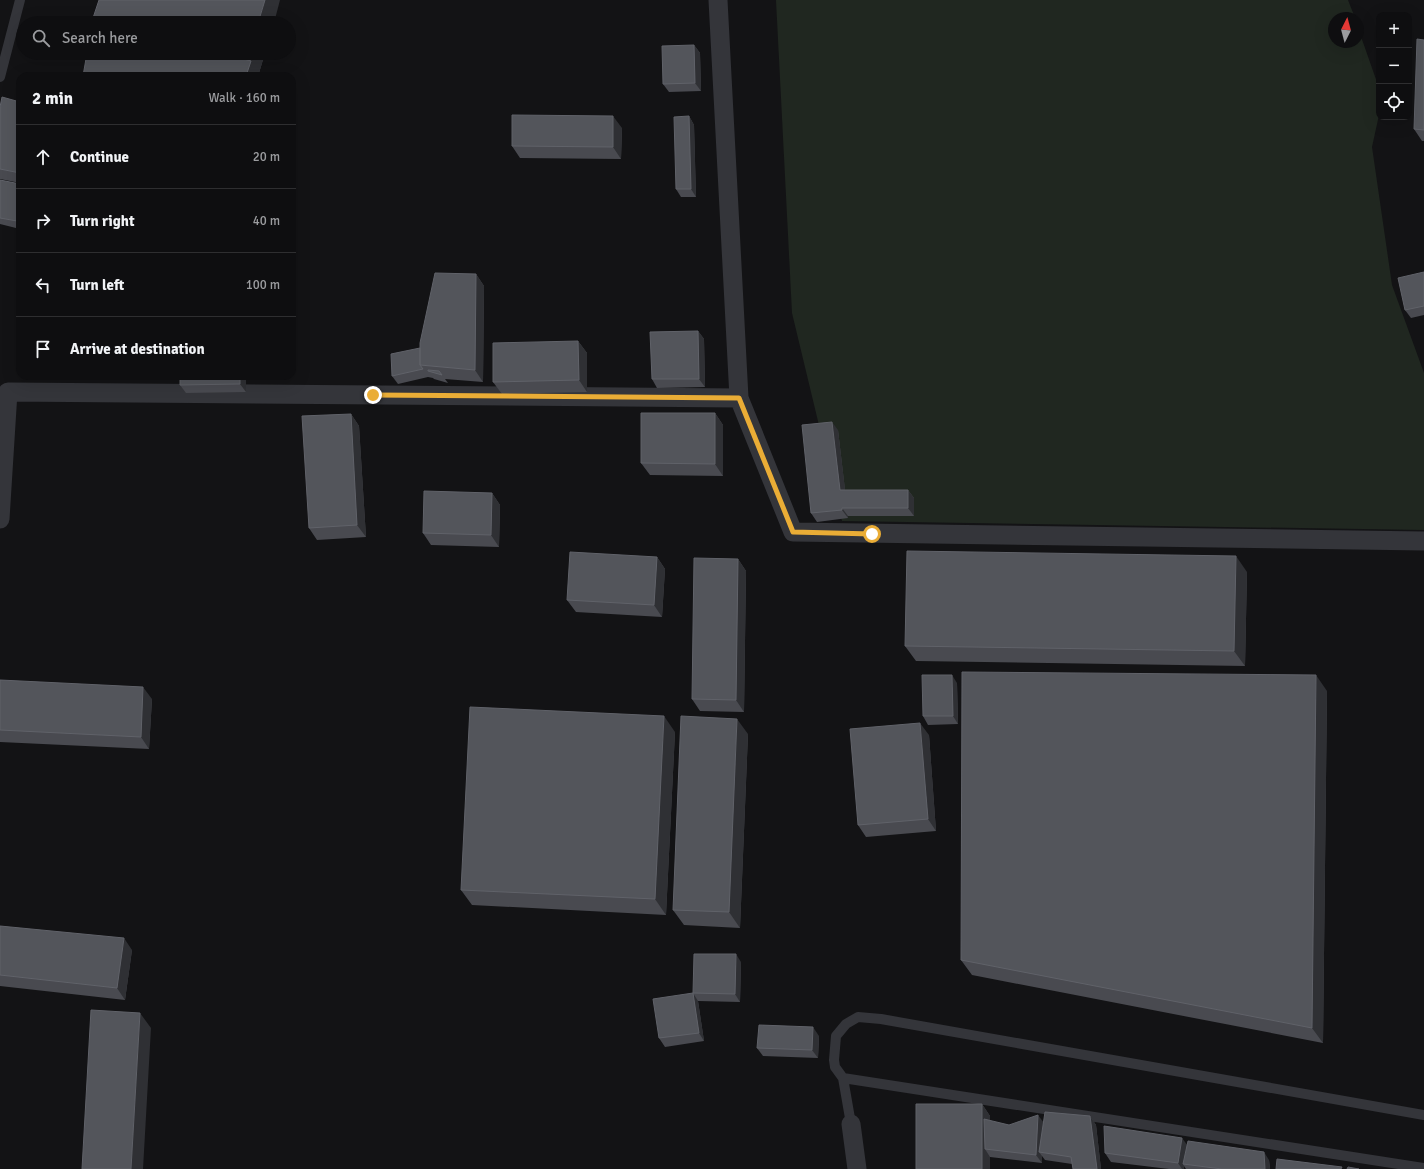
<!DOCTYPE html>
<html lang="en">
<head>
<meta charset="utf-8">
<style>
	:root { --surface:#0e0e10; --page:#1c1c1e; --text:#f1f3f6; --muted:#9b9c9f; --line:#2e2e30 }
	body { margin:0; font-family:Signika,sans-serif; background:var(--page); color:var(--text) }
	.controls { position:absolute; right:12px; top:12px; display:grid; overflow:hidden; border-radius:8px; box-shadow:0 4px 16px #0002 }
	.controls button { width:36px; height:36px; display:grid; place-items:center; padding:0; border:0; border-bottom:1px solid var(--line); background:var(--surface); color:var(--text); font:20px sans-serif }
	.compass { position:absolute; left:1328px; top:12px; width:36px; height:36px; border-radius:50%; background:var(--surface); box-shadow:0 4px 16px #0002; rotate:6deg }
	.stop { position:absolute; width:12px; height:12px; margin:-9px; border:3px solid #eaad36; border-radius:50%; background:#fff }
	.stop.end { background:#eaad36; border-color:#fff; box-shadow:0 1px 4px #0008 }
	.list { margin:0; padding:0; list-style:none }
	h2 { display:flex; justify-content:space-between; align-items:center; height:52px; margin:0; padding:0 16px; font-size:17px }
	h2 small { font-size:13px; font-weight:400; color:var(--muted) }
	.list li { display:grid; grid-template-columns:26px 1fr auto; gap:12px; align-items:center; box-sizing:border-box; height:64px; padding:0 16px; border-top:1px solid var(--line) }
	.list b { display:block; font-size:15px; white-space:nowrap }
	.list em { font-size:13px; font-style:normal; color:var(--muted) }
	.icon { flex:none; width:22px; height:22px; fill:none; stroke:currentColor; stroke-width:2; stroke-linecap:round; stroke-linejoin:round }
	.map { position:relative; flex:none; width:1424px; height:1169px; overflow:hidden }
	.search { position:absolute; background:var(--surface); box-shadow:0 4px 16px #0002; left:16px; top:16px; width:280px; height:44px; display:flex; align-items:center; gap:10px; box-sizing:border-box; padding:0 14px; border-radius:22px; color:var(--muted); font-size:15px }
	.panel { position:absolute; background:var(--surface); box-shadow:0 4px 16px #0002; left:16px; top:72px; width:280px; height:308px; border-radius:12px }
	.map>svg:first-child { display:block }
	.green { fill:#202720 }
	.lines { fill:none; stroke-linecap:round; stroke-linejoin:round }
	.lane { stroke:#34353a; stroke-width:10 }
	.street { stroke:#34353a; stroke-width:19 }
	.wall { fill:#494a50 }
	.shaded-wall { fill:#2f3034 }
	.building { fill:#53555b; stroke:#606269 }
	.route { stroke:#eaad36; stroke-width:5 }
</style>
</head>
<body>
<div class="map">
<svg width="1424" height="1169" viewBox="0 0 1424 1169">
	<rect width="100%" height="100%" fill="#131315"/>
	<!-- green -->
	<path class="green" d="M776 0H1348L1355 18H1334V42H1358V28L1379 88V115L1372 147 1392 285 1424 373V530L842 521 792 313Z"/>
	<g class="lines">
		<!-- lane -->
		<path class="lane" d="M0 77 20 0
			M843 1078 851 1124
			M1424 1115 881 1019 858 1017 846 1024 836 1036 834 1060 835 1067 843 1078 1424 1168"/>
		<!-- street -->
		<path class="street" d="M718 0 739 398
			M0 519 8 392 739 398 793 532 1424 541
			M851 1124 857 1169"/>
	</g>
	<!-- wall -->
	<path class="wall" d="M1424 40V141H1422L1414 129Z
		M694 45 700 53 701 91 669 92 663 84Z
		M87 53H265L259 73Z
		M20 102V183L0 179V107Z
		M689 116 694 125 696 197H681L676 189Z
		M622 128 621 159 520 158 512 146Z
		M0 180 20 184V229L0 224Z
		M1424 272V315L1411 318 1405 310Z
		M476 274 484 286 483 382 445 379 448 383 434 379 433 378 428 377 398 384 392 376 420 348Z
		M698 331 704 339 705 387 657 388 652 379Z
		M578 341 587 353V392L502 394 493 382Z
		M246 376V392L186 393 180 385Z
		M715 413 723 425V476L650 475 641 463Z
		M351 414 359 426 366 537 317 540 309 528Z
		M838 430 845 490H908L914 498V516H848V518L817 522 811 513Z
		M492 493 500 505 499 547 431 545 423 533Z
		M657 557 665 569 662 617 576 612 567 600Z
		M738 559 746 571 744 712 700 711 692 699Z
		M1247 572 1245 666 916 661 905 646Z
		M0 680 152 699 149 749 0 742Z
		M957 683 958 724 928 725 923 716Z
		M1327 691 1323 1043 972 975 961 960Z
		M675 732 666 915 472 905 461 890Z
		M748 734 740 928 684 925 673 910Z
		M929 735 936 831 866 837 858 825Z
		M0 926 132 950 125 1000 0 986Z
		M741 962 740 1002 698 1001 704 1041 665 1047 659 1038 693 993Z
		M819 1036 818 1058 763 1056 757 1048Z
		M982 1104 990 1116V1121L1009 1125 1043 1122 1090 1116 1096 1125 1101 1169H1073L1072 1164 1045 1160 1042 1156V1163L990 1157V1169H916Z
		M1187 1145 1269 1160 1270 1169H1186L1184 1166V1169H1169L1111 1162 1105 1153Z"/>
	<!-- shaded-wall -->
	<path class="shaded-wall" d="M265 0H280L274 23H258Z
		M694 45 700 53 701 91 695 83Z
		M249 53H265L259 73 261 76H246L251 61 248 57Z
		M613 116 622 128 621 159 613 147Z
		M689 116 694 125 696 197 691 189Z
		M19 210 20 211V226L17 221Z
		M476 274 484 286 483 382 475 370Z
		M698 331 704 339 705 387 699 379Z
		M578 341 587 353V392L579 380Z
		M240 376H246V392L240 384Z
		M715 413 723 425V476L715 464Z
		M351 414 359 426 366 537 357 525Z
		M832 422 838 430 846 498 840 490Z
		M908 490 914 498V516L908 508Z
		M492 493 500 505 499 547 491 535Z
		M842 508 848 516V518L842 510Z
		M1236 556 1247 572 1245 666 1234 651Z
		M657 557 665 569 662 617 654 605Z
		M738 559 746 571 744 712 736 700Z
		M952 675 957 683 958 724 953 716Z
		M1316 675 1327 691 1323 1043 1312 1028Z
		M143 687 152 699 149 749 141 737Z
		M664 716 675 732 666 915 655 899Z
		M737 719 748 734 740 928 729 912Z
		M920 723 929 735 936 831 928 819Z
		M124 938 132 950 125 1000 117 988Z
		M736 954 741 962 740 1002 735 994Z
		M693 993 698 1001 704 1041 699 1033Z
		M140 1013 151 1028 143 1169H131Z
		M813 1027 819 1036 818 1058 812 1050Z
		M982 1104 990 1116V1149H985L990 1157V1169H982Z
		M1038 1115 1044 1123 1039 1152 1042 1156V1163L1036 1155Z
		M1090 1116 1096 1125 1101 1169H1097Z
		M1182 1138 1188 1146 1183 1164 1184 1166V1169H1182L1178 1163Z
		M1264 1152 1269 1160 1270 1169H1265Z"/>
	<!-- building -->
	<path class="building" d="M99 0H265L258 23H92L93 18Z
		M1417 39 1424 40V130L1414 129Z
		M694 45 695 83 663 84 662 46Z
		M87 53H222L251 61 246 76H83Z
		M231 53H249L248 57Z
		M2 97 20 102V173L0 169V107Z
		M512 115 613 116V147L512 146Z
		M689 116 691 189H676L674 117Z
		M0 180 20 184V210H19L17 221 0 218Z
		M1424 272V306L1405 310 1398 278Z
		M435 273 476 274 475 370 420 365V343Z
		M698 331 699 379H652L650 332Z
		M578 341 579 380 493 382V343Z
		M420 348V365L423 369 392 376 391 354Z
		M428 370 439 371 442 375 428 371Z
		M180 376H240V384L180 385Z
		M641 413H715V464L641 463Z
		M351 414 357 525 309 528 302 416Z
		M832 422 840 490H908V508H842V510L811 513 802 425Z
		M424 491 492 493 491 535 423 533Z
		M907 551 1236 556 1234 651 905 646Z
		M570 552 657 557 654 605 567 600Z
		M694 558 738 559 736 700 692 699Z
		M962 672 1316 675 1312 1028 961 960Z
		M922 675H952L953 716H923Z
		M0 680 143 687 141 737 0 730Z
		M470 707 664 716 655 899 461 890Z
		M681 716 737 719 729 912 673 910Z
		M920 723 928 819 858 825 850 729Z
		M0 926 124 938 117 988 0 975Z
		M694 954H736L735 994 693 993Z
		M693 993 699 1033 659 1038 653 999Z
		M91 1010 140 1013 131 1169H82Z
		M759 1025 813 1027 812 1050 757 1048Z
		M916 1104H982V1169H916Z
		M1045 1112 1090 1116 1097 1169H1073L1071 1157 1039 1152Z
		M1038 1115 1036 1155 985 1149 984 1119 1009 1125Z
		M1104 1126 1182 1138 1178 1163 1105 1153Z
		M1188 1141 1264 1152 1265 1169H1222L1183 1164Z
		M1277 1159 1342 1167 1341 1169H1276Z
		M1348 1167 1359 1169H1347Z"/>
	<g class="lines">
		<!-- route -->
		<path class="route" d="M373 395 739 398 793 532 872 534"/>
	</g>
</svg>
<div class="controls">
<button>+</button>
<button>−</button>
<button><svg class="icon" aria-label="locate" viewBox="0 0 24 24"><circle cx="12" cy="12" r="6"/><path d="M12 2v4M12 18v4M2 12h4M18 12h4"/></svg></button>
</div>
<svg class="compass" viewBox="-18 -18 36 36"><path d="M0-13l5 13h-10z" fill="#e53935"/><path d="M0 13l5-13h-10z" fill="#9b9c9f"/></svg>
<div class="stop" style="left:872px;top:534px"></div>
<div class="stop end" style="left:373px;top:395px"></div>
<div class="search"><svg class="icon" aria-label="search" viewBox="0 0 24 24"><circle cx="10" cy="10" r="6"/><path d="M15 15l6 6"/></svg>Search here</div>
<section class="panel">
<h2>2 min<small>Walk · 160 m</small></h2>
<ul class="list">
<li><svg class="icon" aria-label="ahead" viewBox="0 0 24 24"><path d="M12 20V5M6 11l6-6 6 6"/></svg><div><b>Continue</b></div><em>20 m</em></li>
<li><svg class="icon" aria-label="right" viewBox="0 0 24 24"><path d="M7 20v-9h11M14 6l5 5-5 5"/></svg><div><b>Turn right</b></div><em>40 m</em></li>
<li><svg class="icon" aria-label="left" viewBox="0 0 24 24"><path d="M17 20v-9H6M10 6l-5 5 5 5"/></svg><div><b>Turn left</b></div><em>100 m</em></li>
<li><svg class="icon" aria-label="arrive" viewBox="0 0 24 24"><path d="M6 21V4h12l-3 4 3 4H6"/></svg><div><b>Arrive at destination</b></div></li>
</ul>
</section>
</div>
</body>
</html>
